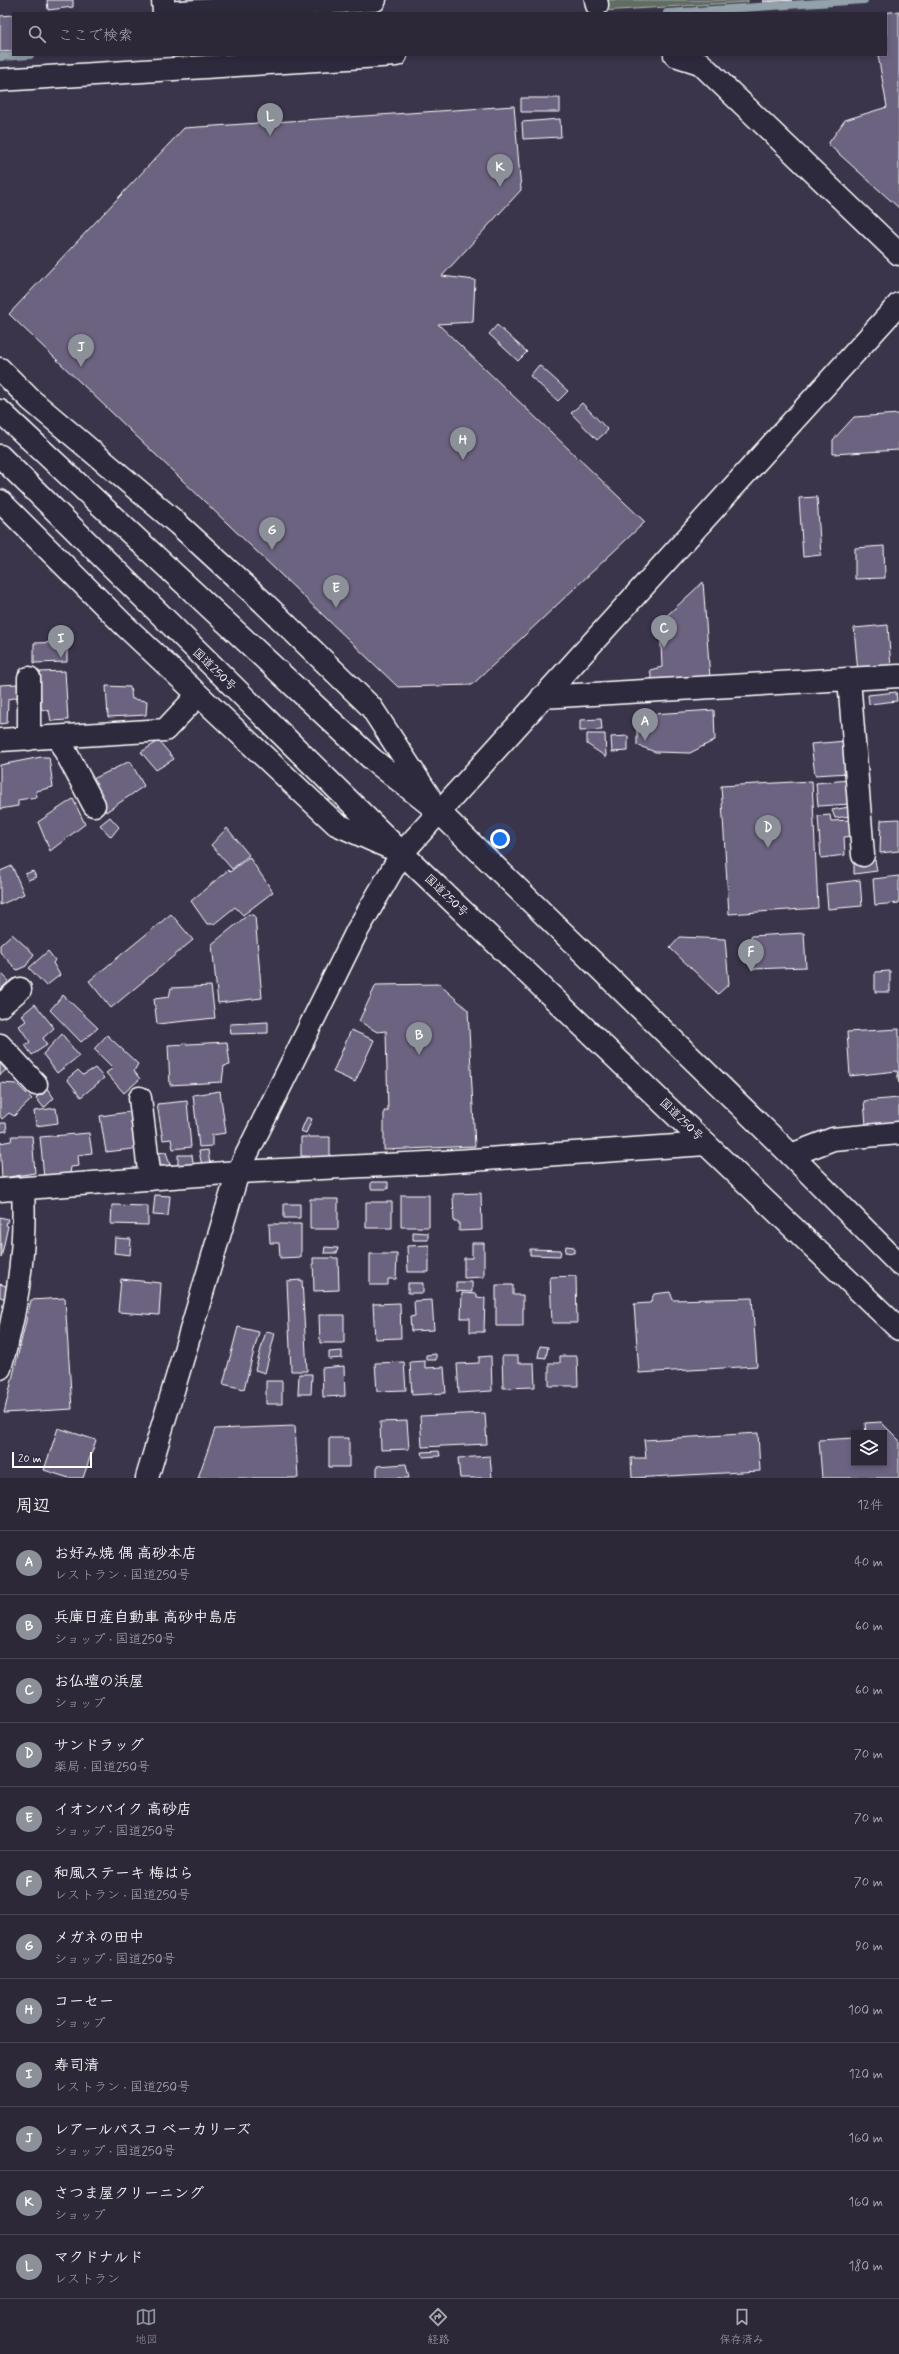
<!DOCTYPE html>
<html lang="ja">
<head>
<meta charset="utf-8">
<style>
	:root { --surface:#2c2838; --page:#383443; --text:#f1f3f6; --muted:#a6a6ae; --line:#484453; --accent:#8c9099 }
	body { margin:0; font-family:Mynerve,"Klee One",sans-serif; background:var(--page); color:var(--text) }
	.controls { position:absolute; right:12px; bottom:12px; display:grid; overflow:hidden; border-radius:0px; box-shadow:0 2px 6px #0003 }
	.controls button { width:36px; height:36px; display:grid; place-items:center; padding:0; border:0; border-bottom:1px solid var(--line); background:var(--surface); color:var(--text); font:20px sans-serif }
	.scale { position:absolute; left:12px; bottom:10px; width:80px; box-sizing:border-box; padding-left:4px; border:2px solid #fff; border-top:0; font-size:11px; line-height:14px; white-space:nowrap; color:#fff; -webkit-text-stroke:3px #2f2a3d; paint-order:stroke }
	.you { position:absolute; left:500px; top:839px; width:14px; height:14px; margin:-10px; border:3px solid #fff; border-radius:50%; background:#1a73e8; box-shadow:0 0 0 6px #1a73e833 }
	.badge { display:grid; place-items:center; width:26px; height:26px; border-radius:50%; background:var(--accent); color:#fff; font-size:13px; font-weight:700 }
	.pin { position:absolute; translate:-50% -33px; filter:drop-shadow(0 1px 2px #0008) }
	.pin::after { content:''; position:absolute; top:21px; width:14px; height:12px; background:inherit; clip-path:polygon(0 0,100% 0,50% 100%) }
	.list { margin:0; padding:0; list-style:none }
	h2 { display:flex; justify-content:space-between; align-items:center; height:52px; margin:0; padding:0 16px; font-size:17px }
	h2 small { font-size:13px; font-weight:400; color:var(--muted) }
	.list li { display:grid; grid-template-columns:26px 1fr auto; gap:12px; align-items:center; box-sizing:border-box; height:64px; padding:0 16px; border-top:1px solid var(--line) }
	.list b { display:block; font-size:15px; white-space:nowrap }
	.list p { margin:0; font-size:13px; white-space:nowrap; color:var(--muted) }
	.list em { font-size:13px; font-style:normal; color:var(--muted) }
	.icon { flex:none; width:22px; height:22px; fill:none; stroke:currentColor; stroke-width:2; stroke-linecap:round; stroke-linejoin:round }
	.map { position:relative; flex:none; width:899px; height:1478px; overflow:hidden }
	.search { position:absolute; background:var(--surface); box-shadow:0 2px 6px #0003; left:12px; right:12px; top:12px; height:44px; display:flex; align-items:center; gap:10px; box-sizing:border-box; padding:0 14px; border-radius:0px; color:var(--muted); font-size:15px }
	.sheet { height:820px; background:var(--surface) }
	nav { display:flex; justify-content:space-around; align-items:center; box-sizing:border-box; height:56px; border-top:1px solid var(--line); background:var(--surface); font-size:11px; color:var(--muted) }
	nav a { display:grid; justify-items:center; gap:2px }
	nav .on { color:var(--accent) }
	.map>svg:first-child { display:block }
	.green { fill:#616d62; stroke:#b0b6b0 }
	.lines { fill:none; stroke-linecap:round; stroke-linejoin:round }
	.stream { stroke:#92a1aa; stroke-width:8 }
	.building { fill:#6c6381; stroke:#fff }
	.minor-casing { stroke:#fff; stroke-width:25 }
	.tertiary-casing { stroke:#fff; stroke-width:25 }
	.trunk-casing { stroke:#fff; stroke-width:25 }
	.minor { stroke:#2f2a3d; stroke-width:22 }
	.tertiary { stroke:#2f2a3d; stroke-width:22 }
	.trunk { stroke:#2f2a3d; stroke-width:22 }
	.labels { text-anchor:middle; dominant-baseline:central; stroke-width:4; stroke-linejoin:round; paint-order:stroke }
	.street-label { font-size:12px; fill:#fff; stroke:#2f2a3d }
</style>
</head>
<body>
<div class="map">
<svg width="899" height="1478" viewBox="0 0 899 1478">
	<rect width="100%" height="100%" fill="#3b354b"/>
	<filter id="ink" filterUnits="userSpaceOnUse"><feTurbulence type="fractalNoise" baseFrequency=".025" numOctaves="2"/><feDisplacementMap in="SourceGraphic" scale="8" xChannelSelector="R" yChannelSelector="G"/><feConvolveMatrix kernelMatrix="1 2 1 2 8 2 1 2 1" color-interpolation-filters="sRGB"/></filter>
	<g filter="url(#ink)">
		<!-- green -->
		<path class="green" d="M601 0H748V2L601 11Z"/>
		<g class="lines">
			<!-- stream -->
			<path class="stream" d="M667 13 864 0
				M0 57 30 55"/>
		</g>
		<!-- building -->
		<path class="building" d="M47 0H73V7L48 10Z
			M763 0H792L763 2Z
			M899 11V208L828 144 845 120 887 107 878 55H886V13H883Z
			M13 15V51L0 52V16Z
			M521 98H560V112H521Z
			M514 106 521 190 442 276 475 280 473 322 438 324 645 522 472 685 398 687 9 314 184 128Z
			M560 119 561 137 523 139 522 122Z
			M497 325 527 352 518 361 489 334Z
			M539 365 568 391 558 401 530 376Z
			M582 403 608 430 597 440 571 413Z
			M899 414V450L833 454V440L854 417Z
			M817 497 821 555 803 557 799 498Z
			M884 546 885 578 855 579V548Z
			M703 582 710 678 652 681 650 670 662 667 660 622Z
			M888 625 891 669 858 673 854 628Z
			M67 642V662L34 663V643Z
			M65 671 68 720 51 721 49 711 41 709 40 672Z
			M18 684 20 697 8 699 7 723 0 724V685Z
			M106 686 130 687 132 699 147 701 146 715 108 717Z
			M896 692 897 701 869 704 868 695Z
			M714 710 715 740 690 753 655 752 637 745V715Z
			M601 719 602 730 580 731V720Z
			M587 734H605L606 757 587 744Z
			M628 736V751L612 752 611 737Z
			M159 741 174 759 156 770 141 752Z
			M846 741 849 773 815 775 811 744Z
			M41 757H49L53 787 36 791 37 797 18 800V806L0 809V765Z
			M130 761 144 786 106 812 91 780Z
			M849 780 850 804 818 806 816 783Z
			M812 781 818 908 729 914 721 786Z
			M73 799 85 824 50 851 38 822Z
			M849 807 851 816 835 818 832 810Z
			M830 815 831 821 851 820 853 836 844 837 845 855 821 858 818 816Z
			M110 817 119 827 111 837 100 825Z
			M899 819V851L880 853 881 820Z
			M227 828 249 855 232 869 211 845Z
			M249 857 273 892 243 915 235 907 214 924H207L191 901 228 870 230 872Z
			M875 860 877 871 854 874V863Z
			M12 866 24 894 0 905V871Z
			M33 871 36 877 28 880 25 874Z
			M899 876V903L875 905 873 879Z
			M860 880 862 906 828 909 826 884Z
			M171 914 193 940 111 1008 89 981Z
			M249 914 255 916 262 998 218 1003 212 944Z
			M804 933 806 967 753 969 751 936Z
			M12 934 34 954 26 966 17 970 0 952V945Z
			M680 937 725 939 729 984 718 994 670 948Z
			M48 951 55 960 53 963 60 975 46 986 29 968Z
			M890 971V992H875V972Z
			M0 972 9 981 0 990Z
			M439 984 468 1010 475 1146 384 1150V1111H388L386 1031 377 1032 359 1021 376 985Z
			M211 986 215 1018 157 1024 154 999 169 997 171 988Z
			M63 995 98 1028 81 1042 50 1010Z
			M35 1004 54 1028 43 1038 47 1045 32 1055 25 1045 30 1042 19 1026 26 1021 22 1015Z
			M268 1022V1033L231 1034 230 1024Z
			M899 1029V1083L897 1071 850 1076 847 1032Z
			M351 1030 374 1040 355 1082 333 1072Z
			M62 1034 79 1056 57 1073 43 1054Z
			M107 1035 138 1064 134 1071 140 1079 124 1093 106 1073 113 1068 94 1049Z
			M227 1042 230 1065 224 1066 222 1082 170 1085 168 1045Z
			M0 1063 6 1070 0 1075Z
			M95 1068 104 1078 81 1097 67 1079 78 1070 83 1075Z
			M0 1083 17 1084 32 1099 14 1116 9 1113 2 1119 0 1116Z
			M46 1087 54 1098 44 1108 36 1098Z
			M220 1091 226 1133 212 1135V1146L199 1147 193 1095Z
			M899 1098V1122L866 1125 864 1101Z
			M187 1101 191 1147 173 1149 171 1139 163 1140 157 1104Z
			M56 1108 58 1123 36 1126 34 1111Z
			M136 1111 141 1148 106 1152 100 1116Z
			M307 1117 312 1119 306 1133 301 1131Z
			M0 1123H6L7 1131 0 1132Z
			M89 1133 92 1153 78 1155 79 1166 71 1167 70 1174 44 1177 40 1137Z
			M12 1136H32L35 1173 2 1178 0 1143 11 1141Z
			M301 1137H330V1157L301 1156Z
			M208 1150 210 1165 202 1166 199 1151Z
			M166 1152 171 1168 160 1170 157 1153Z
			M178 1155H192L194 1168H178Z
			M371 1182H388V1189H371Z
			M481 1193 482 1230 459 1231V1222H454L453 1194Z
			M155 1195 170 1196 168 1216 153 1215Z
			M401 1195H429V1227H401Z
			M310 1199H338V1229H310Z
			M366 1202H392V1228H366Z
			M284 1204H300V1218H284Z
			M112 1205 148 1206V1225L111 1224Z
			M0 1217 8 1219 6 1225 8 1226 1 1258Z
			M269 1224H301V1257L280 1258 279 1243H270Z
			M413 1232 428 1233V1240H413Z
			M115 1238 131 1239 130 1255 114 1253Z
			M472 1243H484V1277L464 1278V1258H472Z
			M429 1245V1272H408L407 1246Z
			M566 1246 574 1247V1253L565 1252Z
			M325 1247 338 1248 337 1253H324Z
			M530 1249 561 1250 560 1256 530 1255Z
			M370 1254H397L396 1279H388V1285H370Z
			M313 1258H338L339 1290 314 1291Z
			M576 1276 577 1323H552L550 1277Z
			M121 1279 161 1283 159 1315 118 1312Z
			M302 1280 307 1371H291L287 1281Z
			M456 1282H472V1292L456 1291Z
			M408 1283H423V1293H408Z
			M0 1284 9 1287 6 1299 0 1297Z
			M496 1285H513V1295H523V1326H496Z
			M670 1292 673 1300 752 1298 757 1366 639 1373 634 1304 650 1303 654 1294Z
			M462 1293 477 1294V1297L485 1298 484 1332H470V1318H461Z
			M65 1298 72 1409 4 1413 31 1300Z
			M432 1300 434 1330 411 1331 410 1317 415 1316 414 1301Z
			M400 1303 401 1338 375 1339 373 1304Z
			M319 1315H344V1343H320Z
			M238 1327 259 1332 244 1389 223 1384Z
			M266 1331 275 1333 265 1373 255 1370Z
			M540 1346 548 1347 546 1358 538 1357Z
			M342 1351V1358L329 1359V1352Z
			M436 1354V1360H426V1355Z
			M491 1356 492 1391 459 1393 457 1364 479 1363V1357Z
			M502 1356H518V1363H534L535 1387 503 1388Z
			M560 1356H577L578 1386H549V1363H560Z
			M425 1361V1368L444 1367 446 1393 412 1395 410 1362Z
			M404 1362 406 1390 377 1391 375 1363Z
			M344 1366 345 1396 323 1397 322 1368Z
			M299 1374H312L311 1394H298Z
			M266 1381H282V1404H266Z
			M485 1413 487 1444 422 1447 420 1416Z
			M407 1421 409 1449 381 1450 380 1422Z
			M881 1422 899 1440V1478H822L819 1440 854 1438V1463H884V1433H866L865 1423Z
			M295 1426 298 1478H198L215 1429Z
			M58 1428 96 1440 83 1478H69L44 1470Z
			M758 1433 760 1471 632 1478 631 1458H646L644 1440Z
			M329 1438H349V1467H329Z
			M439 1451 440 1456 423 1457 422 1452Z
			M490 1456 492 1478H460L458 1458Z
			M406 1464 409 1478H377V1466Z"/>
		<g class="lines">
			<defs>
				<path id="minor" d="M163 0 164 13 375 0
					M596 0 597 5
					M29 678V739
					M849 679 863 855
					M542 697 899 676
					M62 737 63 747 94 805
					M0 740 165 730 198 695
					M0 1006 20 989
					M0 1045 36 1084
					M140 1098 150 1179
					M791 1155 833 1139 899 1133
					M0 1190 238 1172 427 1163 706 1144
					M0 1368C17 1311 26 1249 23 1189"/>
				<path id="tertiary" d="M675 55 700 63 899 254
					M0 80 396 55
					M147 1478 238 1172 357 931 402 853 899 304"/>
				<path id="trunk" d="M0 369 31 400 178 524 264 603 371 707 429 796
					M0 411 372 759 438 811 791 1155 899 1264
					M0 456 402 853 899 1329
					M0 501 123 624 336 824 388 847"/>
			</defs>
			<!-- minor casing -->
			<use href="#minor" class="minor-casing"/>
			<!-- tertiary casing -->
			<use href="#tertiary" class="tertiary-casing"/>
			<!-- trunk casing -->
			<use href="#trunk" class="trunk-casing"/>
			<!-- minor -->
			<use href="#minor" class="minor"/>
			<!-- tertiary -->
			<use href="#tertiary" class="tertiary"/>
			<!-- trunk -->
			<use href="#trunk" class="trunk"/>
		</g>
	</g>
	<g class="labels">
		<!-- street labels -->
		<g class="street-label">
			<text transform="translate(214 670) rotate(44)">国道250号</text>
			<text transform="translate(446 896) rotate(44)">国道250号</text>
			<text transform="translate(681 1120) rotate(44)">国道250号</text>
		</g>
	</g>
</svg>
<div class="controls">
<button><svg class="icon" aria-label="layers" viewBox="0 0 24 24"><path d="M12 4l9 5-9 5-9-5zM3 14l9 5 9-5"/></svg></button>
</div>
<div class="scale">20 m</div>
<div class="you"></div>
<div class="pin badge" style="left:645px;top:741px">A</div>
<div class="pin badge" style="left:419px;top:1055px">B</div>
<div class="pin badge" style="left:664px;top:648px">C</div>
<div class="pin badge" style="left:768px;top:848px">D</div>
<div class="pin badge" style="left:336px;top:608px">E</div>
<div class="pin badge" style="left:751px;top:972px">F</div>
<div class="pin badge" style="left:272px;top:550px">G</div>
<div class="pin badge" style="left:463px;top:460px">H</div>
<div class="pin badge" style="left:61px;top:658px">I</div>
<div class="pin badge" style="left:81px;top:367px">J</div>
<div class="pin badge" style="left:500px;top:187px">K</div>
<div class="pin badge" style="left:270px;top:136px">L</div>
<div class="search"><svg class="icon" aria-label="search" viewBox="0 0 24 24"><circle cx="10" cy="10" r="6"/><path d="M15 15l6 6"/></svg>ここで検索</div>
</div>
<section class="sheet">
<h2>周辺<small>12件</small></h2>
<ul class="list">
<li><span class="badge">A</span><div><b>お好み焼 偶 高砂本店</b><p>レストラン · 国道250号</p></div><em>40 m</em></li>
<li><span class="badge">B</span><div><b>兵庫日産自動車 高砂中島店</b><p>ショップ · 国道250号</p></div><em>60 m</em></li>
<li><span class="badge">C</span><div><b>お仏壇の浜屋</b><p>ショップ</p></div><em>60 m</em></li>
<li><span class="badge">D</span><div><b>サンドラッグ</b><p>薬局 · 国道250号</p></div><em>70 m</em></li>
<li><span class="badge">E</span><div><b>イオンバイク 高砂店</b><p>ショップ · 国道250号</p></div><em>70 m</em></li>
<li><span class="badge">F</span><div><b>和風ステーキ 梅はら</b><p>レストラン · 国道250号</p></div><em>70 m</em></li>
<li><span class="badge">G</span><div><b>メガネの田中</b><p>ショップ · 国道250号</p></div><em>90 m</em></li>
<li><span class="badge">H</span><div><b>コーセー</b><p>ショップ</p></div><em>100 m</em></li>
<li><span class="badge">I</span><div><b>寿司清</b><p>レストラン · 国道250号</p></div><em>120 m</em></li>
<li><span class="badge">J</span><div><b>レアールパスコ ベーカリーズ</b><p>ショップ · 国道250号</p></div><em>160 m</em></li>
<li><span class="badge">K</span><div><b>さつま屋クリーニング</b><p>ショップ</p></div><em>160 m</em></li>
<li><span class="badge">L</span><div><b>マクドナルド</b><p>レストラン</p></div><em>180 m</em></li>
</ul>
</section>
<nav>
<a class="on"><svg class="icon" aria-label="map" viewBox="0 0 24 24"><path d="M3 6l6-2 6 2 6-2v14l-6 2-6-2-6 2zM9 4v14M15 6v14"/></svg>地図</a>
<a><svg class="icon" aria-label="directions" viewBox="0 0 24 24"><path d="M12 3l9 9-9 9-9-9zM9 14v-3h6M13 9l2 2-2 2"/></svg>経路</a>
<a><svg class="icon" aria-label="saved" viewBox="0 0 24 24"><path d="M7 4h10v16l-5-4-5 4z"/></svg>保存済み</a>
</nav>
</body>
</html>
